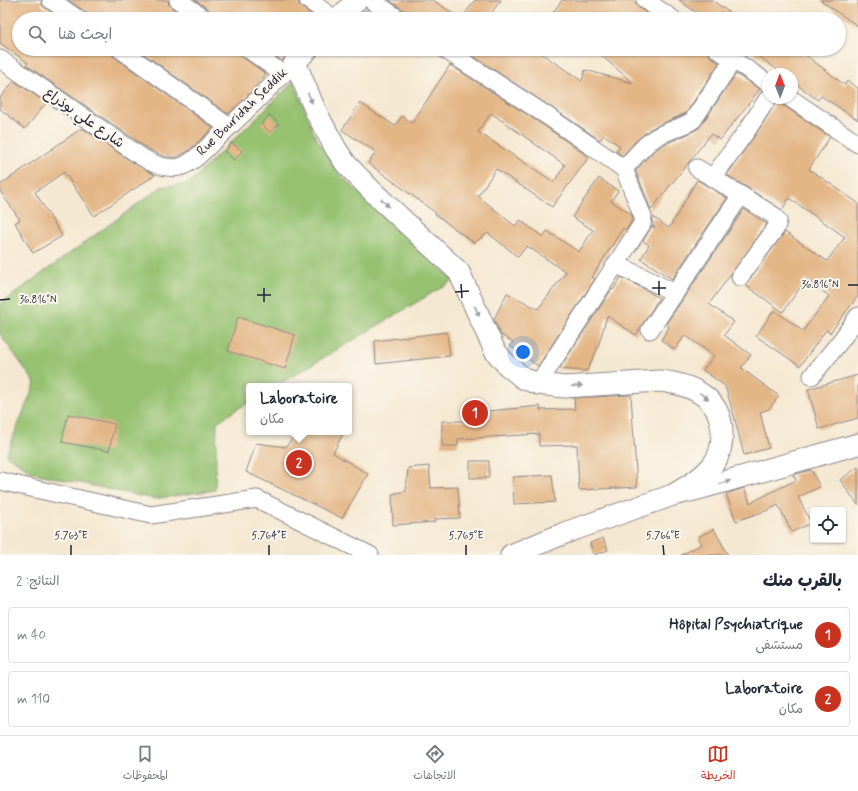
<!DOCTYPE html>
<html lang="ar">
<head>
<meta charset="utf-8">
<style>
	:root { --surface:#fff; --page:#f6f6f7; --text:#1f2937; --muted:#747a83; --line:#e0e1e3; --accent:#c8321e }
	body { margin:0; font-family:Mynerve,"Playpen Sans Arabic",sans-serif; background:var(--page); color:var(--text); direction:rtl }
	.controls { position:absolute; right:12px; bottom:12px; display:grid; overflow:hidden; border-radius:4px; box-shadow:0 1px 3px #0004 }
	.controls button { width:36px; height:36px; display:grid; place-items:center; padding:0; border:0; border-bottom:1px solid var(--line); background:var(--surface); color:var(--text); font:20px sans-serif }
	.compass { position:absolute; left:762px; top:68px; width:36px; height:36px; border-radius:50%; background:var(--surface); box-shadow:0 1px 3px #0004; rotate:359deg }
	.you { position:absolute; left:523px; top:352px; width:14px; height:14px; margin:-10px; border:3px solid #fff; border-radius:50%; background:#1a73e8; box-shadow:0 0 0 6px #1a73e833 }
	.badge { display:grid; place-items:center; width:26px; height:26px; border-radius:50%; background:var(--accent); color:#fff; font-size:13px; font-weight:700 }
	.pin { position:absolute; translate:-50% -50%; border:2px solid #fff; box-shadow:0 1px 4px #0006 }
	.popup { position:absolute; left:246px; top:383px; width:106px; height:52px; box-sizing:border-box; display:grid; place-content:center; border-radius:4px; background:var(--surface); filter:drop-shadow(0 1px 3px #0005); font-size:13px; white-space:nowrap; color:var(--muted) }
	.popup b { font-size:15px; color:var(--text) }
	.popup::after { content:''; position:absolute; left:50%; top:100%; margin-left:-8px; border:8px solid transparent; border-top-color:var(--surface) }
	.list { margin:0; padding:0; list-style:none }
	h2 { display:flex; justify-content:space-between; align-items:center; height:52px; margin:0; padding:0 16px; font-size:17px }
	h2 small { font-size:13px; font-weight:400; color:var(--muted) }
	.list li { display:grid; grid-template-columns:26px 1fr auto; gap:12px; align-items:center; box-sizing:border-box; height:56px; margin:0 8px 8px; padding:0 8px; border:1px solid var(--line); border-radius:4px }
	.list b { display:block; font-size:15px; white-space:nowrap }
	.list p { margin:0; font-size:13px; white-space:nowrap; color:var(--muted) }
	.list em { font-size:13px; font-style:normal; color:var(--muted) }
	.icon { flex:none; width:22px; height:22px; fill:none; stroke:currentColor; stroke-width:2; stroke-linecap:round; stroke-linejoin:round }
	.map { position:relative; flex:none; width:858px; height:555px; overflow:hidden; direction:ltr }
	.search { position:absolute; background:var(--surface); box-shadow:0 1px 3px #0004; left:12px; right:12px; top:12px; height:44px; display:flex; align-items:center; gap:10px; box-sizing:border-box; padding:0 14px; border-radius:22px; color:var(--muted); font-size:15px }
	.sheet { height:180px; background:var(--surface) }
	nav { display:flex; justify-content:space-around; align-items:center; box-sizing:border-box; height:56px; border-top:1px solid var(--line); background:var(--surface); font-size:11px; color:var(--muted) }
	nav a { display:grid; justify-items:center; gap:2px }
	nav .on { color:var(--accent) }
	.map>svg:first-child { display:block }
	.green { fill:#95c16f; stroke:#5c7255 }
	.building { fill:#e3b686; fill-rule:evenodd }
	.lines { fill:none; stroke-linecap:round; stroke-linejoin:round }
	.minor-casing { stroke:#8c8586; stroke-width:19 }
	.major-casing { stroke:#8c8586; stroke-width:23 }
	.minor { stroke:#fff; stroke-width:17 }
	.major { stroke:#fff; stroke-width:21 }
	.oneway { fill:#9c9ca7 }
	.ticks { fill:none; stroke:#22223b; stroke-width:1.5 }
	.labels { text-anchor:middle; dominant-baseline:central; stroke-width:4; stroke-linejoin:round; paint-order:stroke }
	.street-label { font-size:14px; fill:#22223b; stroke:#fbf7ec }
	.ticks-label { font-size:10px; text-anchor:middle; fill:#22223b; stroke:#fbf7ec; stroke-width:4; stroke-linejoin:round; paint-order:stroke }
</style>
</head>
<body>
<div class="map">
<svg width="858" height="555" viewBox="0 0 858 555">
	<rect width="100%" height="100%" fill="#fbf7ec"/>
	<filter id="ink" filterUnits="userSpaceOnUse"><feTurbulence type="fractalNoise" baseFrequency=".025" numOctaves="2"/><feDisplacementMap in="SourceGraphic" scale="8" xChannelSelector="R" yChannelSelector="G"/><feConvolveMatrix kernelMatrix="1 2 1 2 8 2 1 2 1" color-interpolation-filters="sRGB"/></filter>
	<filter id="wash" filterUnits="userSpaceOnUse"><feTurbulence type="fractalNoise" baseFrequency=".012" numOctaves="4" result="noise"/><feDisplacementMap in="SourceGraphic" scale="16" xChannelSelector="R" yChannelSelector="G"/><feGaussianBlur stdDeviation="0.9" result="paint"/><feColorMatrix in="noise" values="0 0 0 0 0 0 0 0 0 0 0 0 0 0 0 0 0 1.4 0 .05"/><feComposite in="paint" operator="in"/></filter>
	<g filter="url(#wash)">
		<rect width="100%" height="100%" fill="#f5e8d2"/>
		<!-- green -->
		<path class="green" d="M294 81 315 136 339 174 454 280 276 386H249V402L217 422 215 490 154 499 34 473 6 455 35 383 0 334V304L161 187 188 184Z"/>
		<g id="blocks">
			<!-- building -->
			<path class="building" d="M0 0H41L42 5 45 8 61 19H19V49H110L111 53 114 57 213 128 188 151 177 157H166L150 150 26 65 28 63 0 43Z
				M68 0H168L169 5 172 8 188 19H88L87 14 84 11Z
				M195 0H298L299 5 302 8 318 19H215L214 14 211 11Z
				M389 0H433L461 19H409L408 14 405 11Z
				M475 0H501L487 19H461Z
				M562 0H630L636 4 639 8 655 19H548Z
				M679 0H712L739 19H705Z
				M820 0H858V26L840 14Z
				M367 9 381 19H357Z
				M137 49H238L239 53 242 57 266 74 248 95 228 114Z
				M265 49H291L282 61Z
				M462 49H546L542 54 582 81 585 70 633 83 594 49H705L711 57 719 63 686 113 650 129 636 141 622 156 616 151 620 146 604 135 600 140 554 109Z
				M749 49H808L804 54 845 85 847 81 858 88V120L821 96 818 100 792 81V74H783Z
				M450 65 543 125 589 157 552 207 496 169 478 196 515 226 520 220 543 237 547 231 579 252 593 230 572 217 599 178 618 191 611 201 631 214 633 218 626 230 623 228 592 277 595 279 538 366 510 346 513 342 501 335 494 319 507 293 538 309 566 272 527 246 518 257 488 233 474 243 435 214 436 213 368 163 376 152 342 130 360 103 395 126 402 116 412 123ZM491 113 565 165 554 182 478 132Z
				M736 74 760 89 720 140 711 134 651 210 636 171 650 155 661 146 688 134 699 128Z
				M14 81 46 103 25 129 0 109V98Z
				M778 99 784 106 830 137 809 169 858 203V296L830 333 826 330 800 366 756 336 774 310 803 331 829 296 806 279 783 312 745 285 785 232 827 261 845 237 789 198 782 210 727 175 756 134Z
				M270 115 279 124 270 132 261 124Z
				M82 128 135 164 155 175 94 216 64 172 35 192 62 236 33 253 15 223 20 220 0 191V185Z
				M232 143 242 151 234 160 224 151Z
				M697 180 727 198 672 279 641 259 649 245 643 241 652 226 655 228 652 222 653 217 669 228Z
				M744 209 767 224 709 304 734 322 724 335 751 355 741 368 779 396 769 409 760 412 769 448 744 455 733 412 725 386 703 370 714 356 685 335 675 350 661 340 669 327 666 324Z
				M621 277 646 290 659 298 636 335 607 316 598 347 587 371 559 369 612 289 613 290Z
				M238 317 295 335 285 369 228 351Z
				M447 332 450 356 376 364 375 341Z
				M858 375V418L819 429 808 389Z
				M631 395 637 487 579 490 577 445 539 446V434L458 439V446H442V421H468V413L540 406V410L575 409 574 398Z
				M68 414 115 424 109 451 62 442Z
				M297 432H344L333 453 368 474 342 518 246 472 256 443 286 447Z
				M470 461H489V478H470Z
				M429 466 431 488 458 487 460 518 434 519 435 522 393 525 392 494 406 491 408 468Z
				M858 467V505L840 480Z
				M811 470 820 487 798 497 811 523 792 532 778 505 768 510 736 521 726 494 744 488 750 503 796 480 793 475Z
				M552 475 555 502 514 504 513 477Z
				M714 529 728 555H681L702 544 698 537Z
				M603 538 608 550 594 555 590 543Z"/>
		</g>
	</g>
	<g filter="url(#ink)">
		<use href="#blocks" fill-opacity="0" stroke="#8c8586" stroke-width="1"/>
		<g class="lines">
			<defs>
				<path id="minor" d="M51 0 78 19
					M178 0 205 19
					M308 0 335 19
					M371 0 399 19
					M645 0 673 19
					M120 49 229 127
					M248 49 283 74
					M444 49 549 117 624 169
					M717 49 768 83
					M0 59 140 156C152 164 165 170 180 167 193 163 204 150 214 141 242 116 268 89 295 62
					M790 98 858 144
					M697 168 773 215 778 221 776 228 740 277
					M713 177 748 129 768 98
					M616 264 675 293
					M650 330 741 195
					M812 376 842 339 858 316
					M538 384 642 224 643 217 624 169C634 158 643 145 656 137 668 130 682 128 693 120L733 60
					M0 481 151 515 257 499 370 555"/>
				<path id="major" d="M338 19 357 0
					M308 49 295 62 316 112 336 149 346 164 375 194 459 272 495 351 507 365 523 378 538 384 565 387 659 381C691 384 722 397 722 434 722 443 720 455 714 463 704 477 688 486 673 495
					M511 555 570 531 673 495 702 488 858 444"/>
			</defs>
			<!-- minor casing -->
			<use href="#minor" class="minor-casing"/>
			<!-- major casing -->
			<use href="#major" class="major-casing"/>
			<!-- minor -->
			<use href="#minor" class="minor"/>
			<!-- major -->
			<use href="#major" class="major"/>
		</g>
		<!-- one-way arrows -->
		<defs><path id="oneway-solid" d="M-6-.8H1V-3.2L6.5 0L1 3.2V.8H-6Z"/></defs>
		<g class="oneway">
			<use href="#oneway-solid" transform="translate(310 98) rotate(66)"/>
			<use href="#oneway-solid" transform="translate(385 203) rotate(43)"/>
			<use href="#oneway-solid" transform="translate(477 311) rotate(65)"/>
			<use href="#oneway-solid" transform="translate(577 386) rotate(-4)"/>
			<use href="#oneway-solid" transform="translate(704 396) rotate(35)"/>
			<use href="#oneway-solid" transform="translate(725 482) rotate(-16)"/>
		</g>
	</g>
	<!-- ticks -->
	<path class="ticks" d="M659 281V295M461 284 462 298M848 285H858M264 288V302M652 288H666M455 292 469 291M257 295H271M0 300 10 299M71 545V555M269 545V555M466 545V555M663 545 664 555"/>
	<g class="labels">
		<!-- street labels -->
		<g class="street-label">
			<text transform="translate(242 112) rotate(-44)">Rue Bouridah Seddik</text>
			<text transform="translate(84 118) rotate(35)">شارع علي بوذراع</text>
		</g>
	</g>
	<g class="ticks-label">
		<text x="820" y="288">36.816°N</text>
		<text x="38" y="303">36.816°N</text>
		<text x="71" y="539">5.763°E</text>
		<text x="269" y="539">5.764°E</text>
		<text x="466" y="539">5.765°E</text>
		<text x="663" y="539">5.766°E</text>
	</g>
</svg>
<div class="controls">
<button><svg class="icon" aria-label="locate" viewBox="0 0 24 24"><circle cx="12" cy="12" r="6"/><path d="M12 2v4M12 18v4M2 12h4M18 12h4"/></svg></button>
</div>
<svg class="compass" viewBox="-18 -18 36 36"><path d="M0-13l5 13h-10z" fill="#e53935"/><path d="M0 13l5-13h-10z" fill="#747a83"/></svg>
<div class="you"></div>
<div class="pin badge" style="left:475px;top:413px">1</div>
<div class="pin badge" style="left:299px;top:463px">2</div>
<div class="popup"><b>Laboratoire</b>مكان</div>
<div class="search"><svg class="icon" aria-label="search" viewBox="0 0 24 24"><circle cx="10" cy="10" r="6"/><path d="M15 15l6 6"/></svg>ابحث هنا</div>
</div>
<section class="sheet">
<h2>بالقرب منك<small>النتائج: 2</small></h2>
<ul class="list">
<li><span class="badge">1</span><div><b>Hôpital Psychiatrique</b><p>مستشفى</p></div><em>40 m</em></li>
<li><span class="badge">2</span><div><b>Laboratoire</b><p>مكان</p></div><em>110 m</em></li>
</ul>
</section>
<nav>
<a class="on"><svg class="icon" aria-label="map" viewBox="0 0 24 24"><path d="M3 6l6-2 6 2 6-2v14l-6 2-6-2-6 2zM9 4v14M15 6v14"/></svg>الخريطة</a>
<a><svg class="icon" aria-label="directions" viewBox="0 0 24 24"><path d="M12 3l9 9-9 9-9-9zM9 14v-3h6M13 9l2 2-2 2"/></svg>الاتجاهات</a>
<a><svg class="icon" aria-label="saved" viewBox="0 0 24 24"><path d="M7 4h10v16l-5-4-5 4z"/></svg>المحفوظات</a>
</nav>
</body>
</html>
